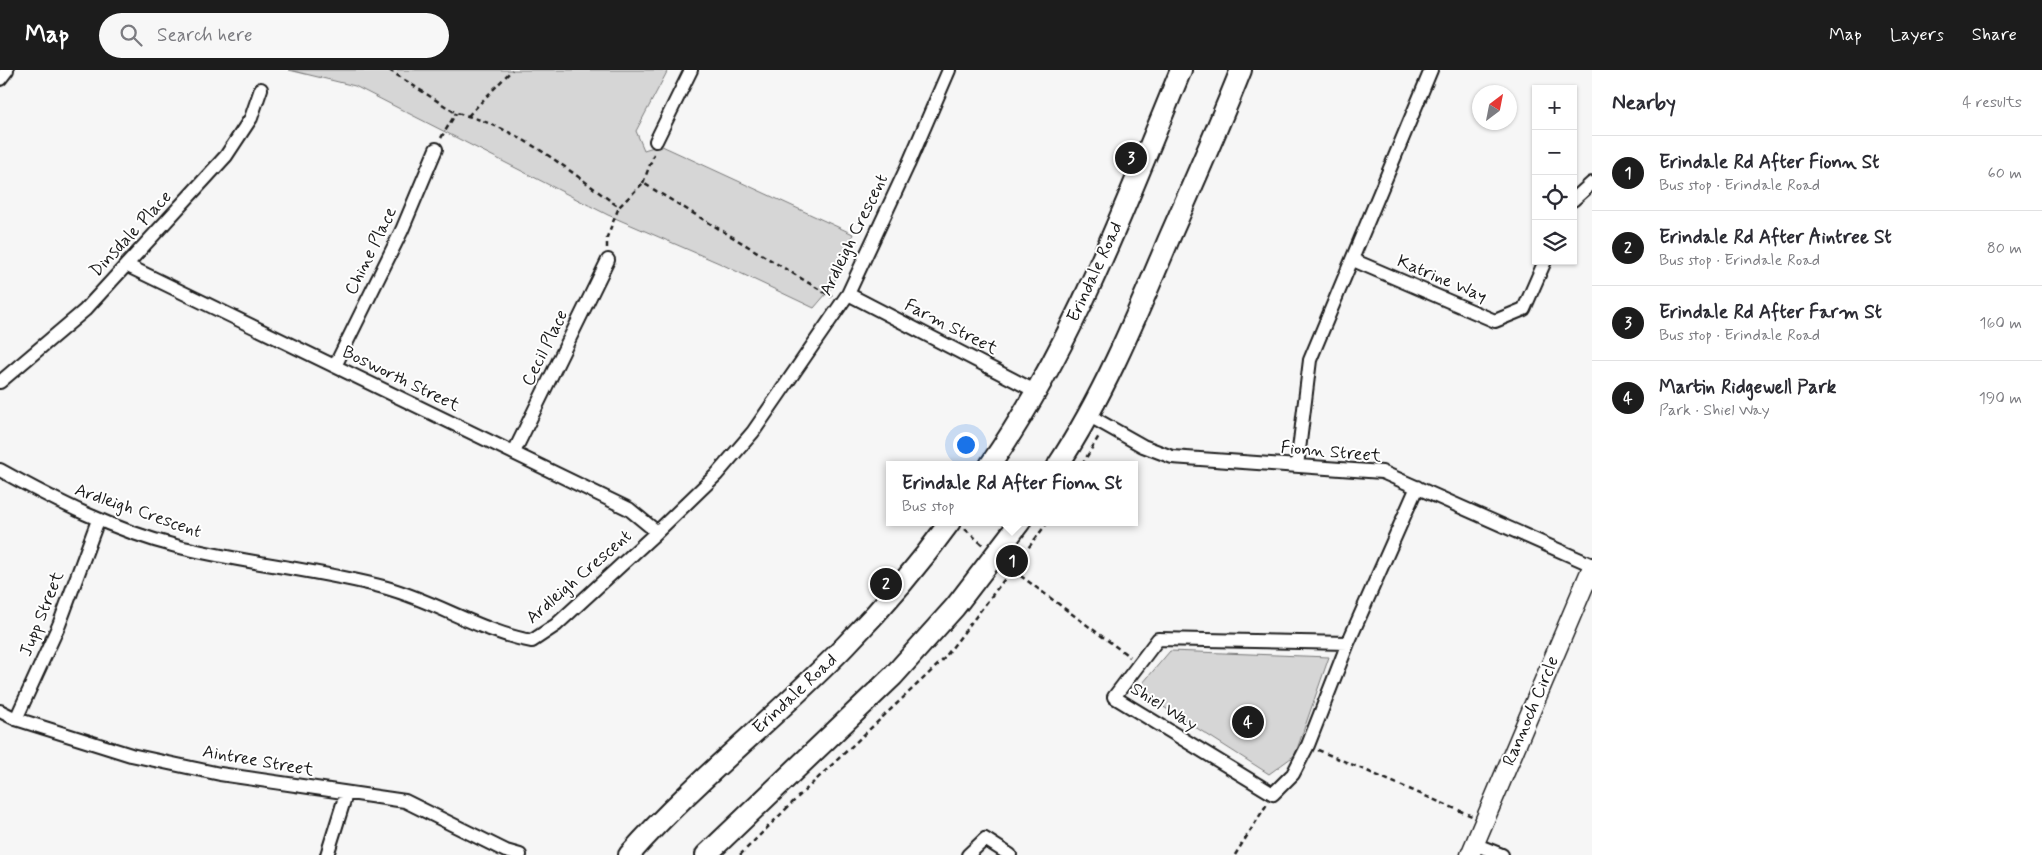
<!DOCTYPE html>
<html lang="en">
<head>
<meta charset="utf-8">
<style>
	:root { --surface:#fff; --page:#f7f7f7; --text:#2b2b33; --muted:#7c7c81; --line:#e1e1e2; --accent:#1c1c1c }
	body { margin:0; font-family:Mynerve,sans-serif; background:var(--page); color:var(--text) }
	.controls { position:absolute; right:15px; top:15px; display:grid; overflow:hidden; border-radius:0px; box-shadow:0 1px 4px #0004 }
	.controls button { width:45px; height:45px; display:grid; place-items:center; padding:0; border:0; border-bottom:1px solid var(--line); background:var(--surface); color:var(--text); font:25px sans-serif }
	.compass { position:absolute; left:1472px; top:15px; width:45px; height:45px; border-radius:50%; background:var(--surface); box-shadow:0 1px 4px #0004; rotate:32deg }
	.you { position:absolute; left:965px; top:374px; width:18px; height:18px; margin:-12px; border:4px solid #fff; border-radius:50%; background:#1a73e8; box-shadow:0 0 0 8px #1a73e833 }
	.badge { display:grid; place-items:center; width:32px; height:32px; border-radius:50%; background:var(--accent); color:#fff; font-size:16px; font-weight:700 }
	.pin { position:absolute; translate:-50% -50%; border:2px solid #fff; box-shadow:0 1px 5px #0006 }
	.popup { position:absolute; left:886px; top:391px; width:252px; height:65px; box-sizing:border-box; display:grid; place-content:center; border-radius:0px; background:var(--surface); filter:drop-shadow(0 1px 4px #0005); font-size:16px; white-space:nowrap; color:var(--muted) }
	.popup b { font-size:19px; color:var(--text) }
	.popup::after { content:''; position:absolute; left:50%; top:100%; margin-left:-10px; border:10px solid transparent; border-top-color:var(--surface) }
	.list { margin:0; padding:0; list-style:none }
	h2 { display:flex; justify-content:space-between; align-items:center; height:65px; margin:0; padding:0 20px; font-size:21px }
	h2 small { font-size:16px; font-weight:400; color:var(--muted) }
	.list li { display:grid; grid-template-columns:32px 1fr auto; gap:15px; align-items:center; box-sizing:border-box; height:75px; padding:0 20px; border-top:1px solid var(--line) }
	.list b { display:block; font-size:19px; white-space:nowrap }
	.list p { margin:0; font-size:16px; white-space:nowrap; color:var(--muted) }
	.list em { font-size:16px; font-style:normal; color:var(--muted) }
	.icon { flex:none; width:28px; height:28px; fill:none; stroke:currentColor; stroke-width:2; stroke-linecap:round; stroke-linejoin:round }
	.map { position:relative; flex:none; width:1592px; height:785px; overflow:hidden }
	header { display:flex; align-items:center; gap:30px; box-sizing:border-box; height:70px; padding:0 25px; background:var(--accent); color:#fff }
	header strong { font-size:24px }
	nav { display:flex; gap:28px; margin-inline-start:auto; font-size:18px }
	.search { width:350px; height:45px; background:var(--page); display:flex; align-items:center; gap:12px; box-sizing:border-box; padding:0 18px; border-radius:28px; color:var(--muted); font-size:19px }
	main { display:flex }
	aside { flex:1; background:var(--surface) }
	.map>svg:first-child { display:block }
	.green { fill:#d6d6d6; stroke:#797979 }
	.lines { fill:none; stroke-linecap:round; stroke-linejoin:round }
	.street-casing { stroke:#1c1c1c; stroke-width:16 }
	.secondary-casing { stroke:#1c1c1c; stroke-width:21 }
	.primary-casing { stroke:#1c1c1c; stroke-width:24 }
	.path { stroke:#1c1c1c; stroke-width:2.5; stroke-dasharray:5 4; stroke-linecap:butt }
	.street { stroke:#fff; stroke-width:12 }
	.secondary { stroke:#fff; stroke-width:18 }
	.primary { stroke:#fff; stroke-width:20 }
	.labels { text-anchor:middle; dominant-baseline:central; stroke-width:4; stroke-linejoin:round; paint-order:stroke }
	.street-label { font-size:18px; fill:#1c1c1c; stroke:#fff }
</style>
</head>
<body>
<header>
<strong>Map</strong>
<div class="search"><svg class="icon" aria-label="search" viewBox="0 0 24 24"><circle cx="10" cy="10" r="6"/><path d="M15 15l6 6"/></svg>Search here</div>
<nav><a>Map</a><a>Layers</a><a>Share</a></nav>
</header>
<main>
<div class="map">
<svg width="1592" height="785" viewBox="0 0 1592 785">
	<rect width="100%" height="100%" fill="#f6f6f6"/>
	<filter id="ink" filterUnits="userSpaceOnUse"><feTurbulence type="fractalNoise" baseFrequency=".02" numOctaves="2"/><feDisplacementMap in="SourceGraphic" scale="10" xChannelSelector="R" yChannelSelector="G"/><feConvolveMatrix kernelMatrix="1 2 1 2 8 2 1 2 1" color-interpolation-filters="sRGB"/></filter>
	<g filter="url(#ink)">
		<!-- green -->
		<path class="green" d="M289 0H668L636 61 644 80 660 75 853 164 832 217 814 238 719 193 608 145 355 16Z
			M1170 581 1329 587 1295 685 1269 704 1137 620Z"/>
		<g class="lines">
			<defs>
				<path id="street" d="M0 9 7 0
					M656 71 691 0
					M1573 130 1592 113
					M1353 190 1495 251 1524 239 1545 191
					M126 195 629 439 657 462
					M848 224 1037 322
					M335 296 402 160 436 79
					M0 312 85 240 226 86 251 48 261 19
					M1088 345 1143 376 1172 387 1382 402 1592 495
					M514 382 608 190
					M1297 396 1310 290 1431 0
					M0 400C56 431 113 460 176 476 246 494 318 499 387 518 437 532 481 562 532 571L556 555 657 462 716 405 753 362 848 224 908 95 949 0
					M1348 573 1158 569 1114 627 1273 724 1293 704 1308 675 1348 573 1417 417
					M0 641 16 649 131 685 220 704 405 731 506 781 520 785
					M16 649 59 555 98 450
					M1474 774 1502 785
					M327 785 346 724
					M968 785 985 769 1010 785"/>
				<path id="secondary" d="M1470 785 1592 497"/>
				<path id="primary" d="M990 395C1074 274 1125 135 1181 0
					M1058 395C1104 325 1136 247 1168 171 1193 114 1218 58 1241 0
					M629 785C696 709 777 647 847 574 884 536 919 495 950 452
					M706 785 893 606 955 537 1020 452"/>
			</defs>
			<!-- street casing -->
			<use href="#street" class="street-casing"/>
			<!-- secondary casing -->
			<use href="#secondary" class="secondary-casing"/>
			<!-- primary casing -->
			<use href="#primary" class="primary-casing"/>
			<!-- path -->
			<path class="path" d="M389 0 456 43C519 57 568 100 619 137L643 113 832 227
				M468 46 512 0
				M441 68 456 43
				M643 113 654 84
				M607 178V167L619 137
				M1082 395 1099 366
				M965 459 983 475
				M1006 495 1130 587
				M1318 680 1472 746
				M740 785 799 726 942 591 1048 452
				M1235 785 1267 734"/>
			<!-- street -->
			<use href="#street" class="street"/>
			<!-- secondary -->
			<use href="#secondary" class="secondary"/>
			<!-- primary -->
			<use href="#primary" class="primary"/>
		</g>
	</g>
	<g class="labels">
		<!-- street labels -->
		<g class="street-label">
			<text transform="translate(131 164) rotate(-47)">Dinsdale Place</text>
			<text transform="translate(854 165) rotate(-64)">Ardleigh Crescent</text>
			<text transform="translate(371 181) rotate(-64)">Chine Place</text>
			<text transform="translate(1095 202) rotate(-65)">Erindale Road</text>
			<text transform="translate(1442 209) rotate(23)">Katrine Way</text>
			<text transform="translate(951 257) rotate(27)">Farm Street</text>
			<text transform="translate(545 278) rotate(-64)">Cecil Place</text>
			<text transform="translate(401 309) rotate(26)">Bosworth Street</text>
			<text transform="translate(1331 382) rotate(5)">Fionn Street</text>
			<text transform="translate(138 441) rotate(19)">Ardleigh Crescent</text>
			<text transform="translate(579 507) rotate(-41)">Ardleigh Crescent</text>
			<text transform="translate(42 544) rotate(-68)">Jupp Street</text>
			<text transform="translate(795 624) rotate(-43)">Erindale Road</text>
			<text transform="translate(1164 637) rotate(32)">Shiel Way</text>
			<text transform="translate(1531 641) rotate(-67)">Rannoch Circle</text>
			<text transform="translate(258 691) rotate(10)">Aintree Street</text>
		</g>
	</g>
</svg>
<div class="controls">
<button>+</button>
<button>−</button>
<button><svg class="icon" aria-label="locate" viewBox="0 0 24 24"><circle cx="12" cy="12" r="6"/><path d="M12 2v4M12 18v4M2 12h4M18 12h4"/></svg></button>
<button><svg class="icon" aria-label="layers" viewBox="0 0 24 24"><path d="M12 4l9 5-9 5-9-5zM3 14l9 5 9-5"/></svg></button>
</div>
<svg class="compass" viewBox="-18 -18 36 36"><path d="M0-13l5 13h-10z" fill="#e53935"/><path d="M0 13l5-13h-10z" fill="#7c7c81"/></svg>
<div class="you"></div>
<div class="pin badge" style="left:1012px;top:491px">1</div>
<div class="popup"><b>Erindale Rd After Fionn St</b>Bus stop</div>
<div class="pin badge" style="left:886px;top:514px">2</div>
<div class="pin badge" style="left:1131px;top:88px">3</div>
<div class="pin badge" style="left:1248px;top:652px">4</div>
</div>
<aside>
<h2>Nearby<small>4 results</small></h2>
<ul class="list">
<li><span class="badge">1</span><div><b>Erindale Rd After Fionn St</b><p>Bus stop · Erindale Road</p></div><em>60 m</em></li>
<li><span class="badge">2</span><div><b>Erindale Rd After Aintree St</b><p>Bus stop · Erindale Road</p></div><em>80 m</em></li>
<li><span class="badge">3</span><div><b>Erindale Rd After Farm St</b><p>Bus stop · Erindale Road</p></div><em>160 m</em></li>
<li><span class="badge">4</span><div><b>Martin Ridgewell Park</b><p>Park · Shiel Way</p></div><em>190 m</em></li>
</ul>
</aside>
</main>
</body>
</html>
